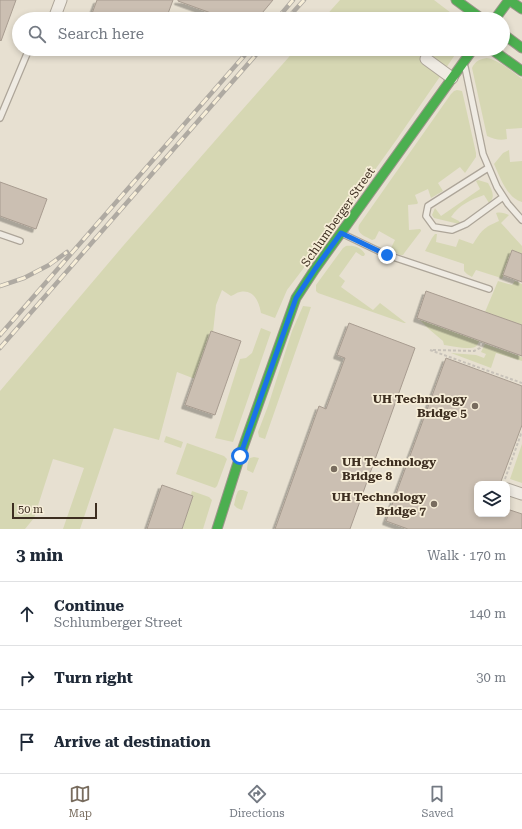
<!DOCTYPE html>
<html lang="en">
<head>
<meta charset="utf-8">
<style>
	:root { --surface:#fff; --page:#f2f2f3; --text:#1f2937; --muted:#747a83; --line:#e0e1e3; --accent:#786c5e }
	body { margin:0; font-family:"Roboto Serif",serif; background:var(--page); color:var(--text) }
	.controls { position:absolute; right:12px; bottom:12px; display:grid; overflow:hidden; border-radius:8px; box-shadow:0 2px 6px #0003 }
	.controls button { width:36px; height:36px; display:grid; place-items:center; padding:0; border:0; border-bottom:1px solid var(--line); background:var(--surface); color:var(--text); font:20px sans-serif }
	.scale { position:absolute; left:12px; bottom:10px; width:85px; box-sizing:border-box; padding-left:4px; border:2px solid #3d2e20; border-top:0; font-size:11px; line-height:14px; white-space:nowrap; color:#3d2e20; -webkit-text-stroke:3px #f7eed8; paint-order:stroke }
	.stop { position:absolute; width:12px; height:12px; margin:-9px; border:3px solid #1a73e8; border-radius:50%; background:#fff }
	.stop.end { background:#1a73e8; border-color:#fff; box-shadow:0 1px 4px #0008 }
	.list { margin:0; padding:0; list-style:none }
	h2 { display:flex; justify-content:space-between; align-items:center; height:52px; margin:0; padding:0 16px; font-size:17px }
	h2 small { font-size:13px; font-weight:400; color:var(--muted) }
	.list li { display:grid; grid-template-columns:26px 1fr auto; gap:12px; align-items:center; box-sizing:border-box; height:64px; padding:0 16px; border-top:1px solid var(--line) }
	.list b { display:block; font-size:15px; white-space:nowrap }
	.list p { margin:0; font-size:13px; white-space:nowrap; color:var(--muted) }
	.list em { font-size:13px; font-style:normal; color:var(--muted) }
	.icon { flex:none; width:22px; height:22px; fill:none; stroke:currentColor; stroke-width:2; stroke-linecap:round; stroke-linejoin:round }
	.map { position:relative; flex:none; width:522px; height:529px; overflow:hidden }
	.search { position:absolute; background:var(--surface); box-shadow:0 2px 6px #0003; left:12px; right:12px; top:12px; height:44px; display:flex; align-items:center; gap:10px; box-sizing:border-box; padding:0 14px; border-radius:22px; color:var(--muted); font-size:15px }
	.sheet { height:244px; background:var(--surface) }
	nav { display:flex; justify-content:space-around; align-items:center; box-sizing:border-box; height:56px; border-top:1px solid var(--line); background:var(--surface); font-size:11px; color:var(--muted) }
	nav a { display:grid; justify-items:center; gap:2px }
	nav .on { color:var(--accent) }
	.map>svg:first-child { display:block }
	.green { fill:#d6d7b3 }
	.building { fill:#cbbfb2; stroke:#a89c90; filter:url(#shadow) }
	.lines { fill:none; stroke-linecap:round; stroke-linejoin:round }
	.lane-casing { stroke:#ada599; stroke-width:8 }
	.street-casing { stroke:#ada599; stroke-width:13 }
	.fast-casing { stroke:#9c958a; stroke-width:11 }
	.path { stroke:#c8c2b9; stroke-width:2; stroke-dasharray:3 2; stroke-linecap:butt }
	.lane { stroke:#efebe3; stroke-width:5.5 }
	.street { stroke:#efebe3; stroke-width:11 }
	.fast { stroke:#4caf50; stroke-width:9 }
	.rail-casing { stroke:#afaaa2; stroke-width:4.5 }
	.rail { stroke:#f7eed8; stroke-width:3; stroke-dasharray:9; stroke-linecap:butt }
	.route { stroke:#1a73e8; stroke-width:5 }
	.poi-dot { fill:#786c5e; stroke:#f7eed8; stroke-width:1.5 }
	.labels { text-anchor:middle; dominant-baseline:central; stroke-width:3.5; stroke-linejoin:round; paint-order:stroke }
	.street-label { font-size:12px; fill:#3d2e20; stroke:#f7eed8 }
	.poi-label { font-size:12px; font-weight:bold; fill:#3d2e20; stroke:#f7eed8; text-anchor:end }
</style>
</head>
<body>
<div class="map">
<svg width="522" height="529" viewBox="0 0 522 529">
	<defs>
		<filter id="shadow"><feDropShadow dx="-3.5" dy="3.5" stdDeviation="0" flood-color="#0004"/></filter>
	</defs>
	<rect width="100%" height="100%" fill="#e7e0d1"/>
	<!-- green -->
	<path class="green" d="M340 0H434L459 19H323Z
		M296 49H459L397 139 319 248 287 290 275 318 261 313C259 302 254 289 240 292 237 292 234 295 231 296L222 290 216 305 213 332 195 379 177 372 159 440 114 428 80 529H63L84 468 53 459 34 518 25 529H0V391L123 246 227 127Z
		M487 58C501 61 511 71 522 79V128L506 129 507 139C500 141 494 139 487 136L472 68C475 61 480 59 487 58Z
		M457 90 462 91 463 95 476 153V157L465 173 460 167 438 183 443 191 431 198 428 189 415 195 418 203 417 204 408 205 409 230 420 229 421 230V231L405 252 403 255H400L391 250V248L395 240 379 231 375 239 372 240C365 236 356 234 359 225L451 94 454 91Z
		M509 150 510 162 522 161V202C507 198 500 177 494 164L503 153Z
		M478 180 488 183C492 190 496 197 489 203L484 195C470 200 459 205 451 217L459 221 460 223 459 224 434 218 432 215 435 208 441 216 480 189 476 181Z
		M496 213C501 212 504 213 509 215L501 223 522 246V254L512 251 502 279 498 277 476 270 472 277 467 274 464 271V264L425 251 432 238 435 234H437L436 242 456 247 459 239 473 244C482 230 483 228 499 221Z
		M346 246C353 245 361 247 365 254L364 256H362L356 252 339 276 345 281 341 287 373 310 380 303 406 323H404L318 293 316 291V285L343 248Z
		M498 281 512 285 515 281 522 284V325L485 312Z
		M303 306 311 307 265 439 259 437 258 432 268 406 292 331Z
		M420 320 479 341C478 343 477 346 475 347 469 350 451 346 444 345L443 341 430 330Z
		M261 328 271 332 233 442 215 438 240 359 246 358 252 353Z
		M485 344 522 357V361L496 353 491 368 451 353 476 355 484 358 486 354 481 352Z
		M166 436 183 442 181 448 164 442Z
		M187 443 224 456 227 459 217 486 215 488 176 474Z
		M522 444V483L510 479Z
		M254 457 259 458 253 473 247 470C247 465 248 461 250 458Z
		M240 490H243L248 492 242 510 237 508 234 505 236 496 238 491Z
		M192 491 209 497 212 500 203 529H180Z"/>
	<!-- building -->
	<path class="building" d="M0 0H16L1 41 0 40Z
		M97 0H173L166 19H90Z
		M178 0H273L257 19H209L211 13 178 1Z
		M0 182 47 199 36 229 0 216Z
		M512 250 522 254V282L503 275Z
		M426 291 522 325V356L417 318Z
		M349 323 415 348 350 529H275L319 406 326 409 345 358 337 355Z
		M211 331 241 341 215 415 185 405Z
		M446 358 522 386V425L500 484H477V514H507V509L522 514V529H408L386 521Z
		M162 485 193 496 182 529H147Z"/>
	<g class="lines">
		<defs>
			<path id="lane" d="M465 67 483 154 497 187 508 204 522 220
				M0 118 29 49
				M488 168 428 206 426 216 434 227 452 230 466 224 503 197
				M0 234 20 241
				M343 234 387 255 489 289"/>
			<path id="street" d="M55 16 61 0
				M426 59 452 78
				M507 489 522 494"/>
			<path id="fast" d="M456 0 482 19
				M509 0 522 9
				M495 19 509 0
				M503 34 522 48
				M491 49 522 71
				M217 529 240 456 296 298 315 269 473 49"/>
		</defs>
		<!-- lane casing -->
		<use href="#lane" class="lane-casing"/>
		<!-- street casing -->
		<use href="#street" class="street-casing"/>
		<!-- fast casing -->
		<use href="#fast" class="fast-casing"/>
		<!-- path -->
		<path class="path" d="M430 350 522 383
			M433 350 474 351 480 348 482 341
			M505 479 521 434H522"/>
		<!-- lane -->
		<use href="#lane" class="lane"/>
		<!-- street -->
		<use href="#street" class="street"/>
		<!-- fast -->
		<use href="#fast" class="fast"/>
		<defs>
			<path id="rail" d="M277 19 293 0
				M287 19 304 0
				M0 286 24 278 49 265 67 252
				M0 335 250 49
				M0 348 261 49"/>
		</defs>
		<!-- rail casing -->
		<use href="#rail" class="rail-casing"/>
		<!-- rail -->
		<use href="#rail" class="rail"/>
	</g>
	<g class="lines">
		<!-- route -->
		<path class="route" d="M240 456 296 298 315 269 341 233 387 255"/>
	</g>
	<!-- markers -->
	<g class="poi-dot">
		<circle cx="475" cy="406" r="4"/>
		<circle cx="334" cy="469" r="4"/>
		<circle cx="434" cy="504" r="4"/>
	</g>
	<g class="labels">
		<!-- street labels -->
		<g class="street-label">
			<text transform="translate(338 217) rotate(-55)">Schlumberger Street</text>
		</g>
		<!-- poi labels -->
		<g class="poi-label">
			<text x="467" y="399">UH Technology<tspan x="467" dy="14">Bridge 5</tspan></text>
			<text x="342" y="462" text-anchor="start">UH Technology<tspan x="342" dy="14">Bridge 8</tspan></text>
			<text x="426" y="497">UH Technology<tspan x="426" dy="14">Bridge 7</tspan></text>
		</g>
	</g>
</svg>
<div class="controls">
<button><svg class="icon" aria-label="layers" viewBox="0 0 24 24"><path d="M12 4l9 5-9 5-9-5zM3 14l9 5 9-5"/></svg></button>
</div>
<div class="scale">50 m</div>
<div class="stop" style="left:240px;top:456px"></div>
<div class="stop end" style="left:387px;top:255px"></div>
<div class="search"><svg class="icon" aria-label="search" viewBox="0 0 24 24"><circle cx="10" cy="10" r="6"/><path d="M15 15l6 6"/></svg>Search here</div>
</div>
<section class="sheet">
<h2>3 min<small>Walk · 170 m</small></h2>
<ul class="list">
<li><svg class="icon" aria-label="ahead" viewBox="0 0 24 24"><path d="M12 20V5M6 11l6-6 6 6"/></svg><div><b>Continue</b><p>Schlumberger Street</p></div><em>140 m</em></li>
<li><svg class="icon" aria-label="right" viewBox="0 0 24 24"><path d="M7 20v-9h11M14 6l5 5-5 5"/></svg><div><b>Turn right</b></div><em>30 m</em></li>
<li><svg class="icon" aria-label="arrive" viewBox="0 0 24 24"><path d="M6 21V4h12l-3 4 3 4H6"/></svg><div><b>Arrive at destination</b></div></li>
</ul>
</section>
<nav>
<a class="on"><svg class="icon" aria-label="map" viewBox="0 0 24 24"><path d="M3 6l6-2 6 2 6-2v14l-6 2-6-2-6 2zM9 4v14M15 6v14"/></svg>Map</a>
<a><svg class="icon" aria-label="directions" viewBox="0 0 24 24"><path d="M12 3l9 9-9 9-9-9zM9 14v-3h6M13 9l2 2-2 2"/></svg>Directions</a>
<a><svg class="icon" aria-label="saved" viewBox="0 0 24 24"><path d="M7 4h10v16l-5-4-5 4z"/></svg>Saved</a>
</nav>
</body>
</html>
